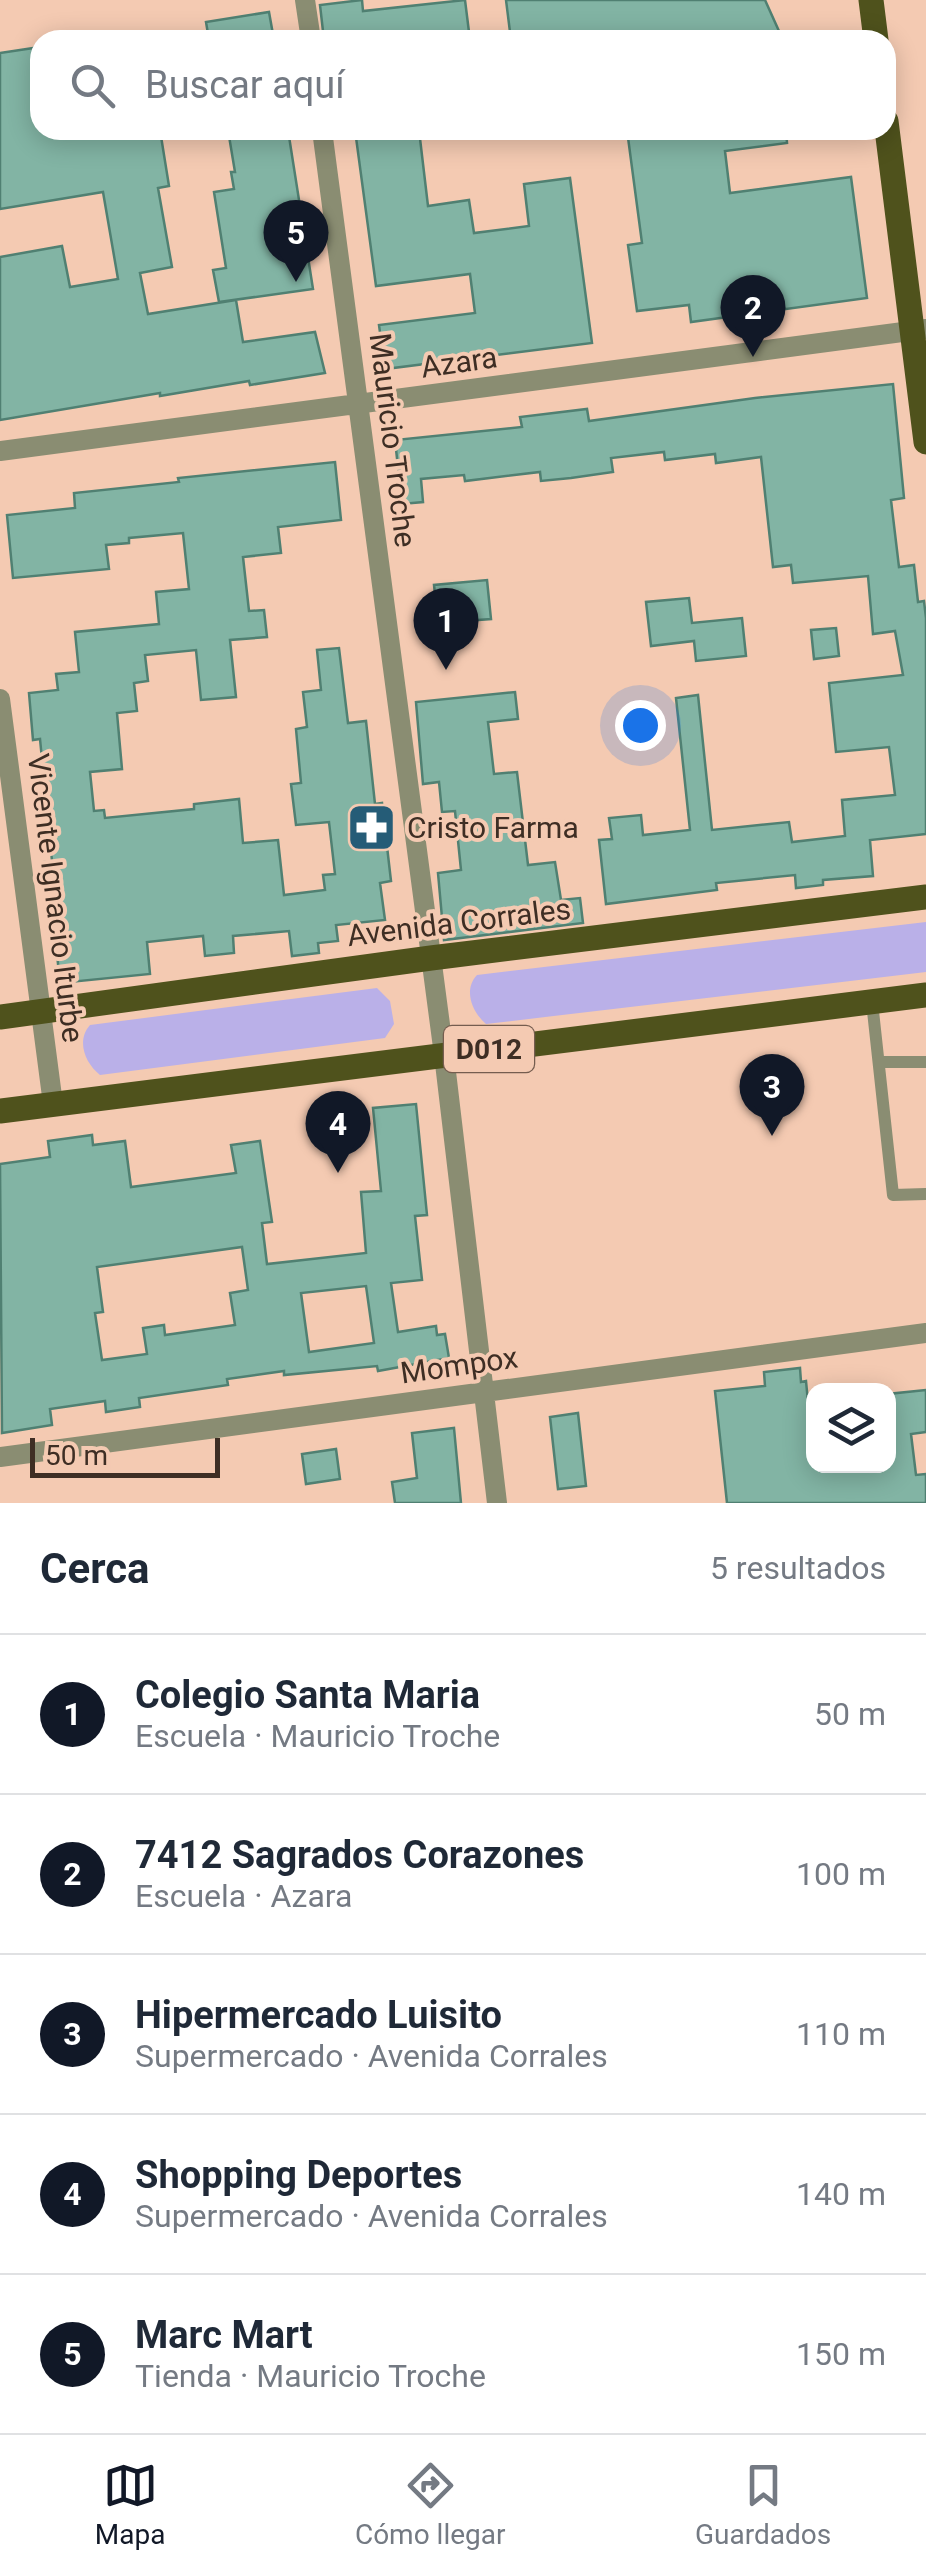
<!DOCTYPE html>
<html lang="es">
<head>
<meta charset="utf-8">
<style>
	:root { --surface:#fff; --page:#f6f6f7; --text:#1f2937; --muted:#747a83; --line:#e0e1e3; --accent:#111827 }
	body { margin:0; font-family:Roboto,sans-serif; background:var(--page); color:var(--text) }
	.controls { position:absolute; right:30px; bottom:30px; display:grid; overflow:hidden; border-radius:20px; box-shadow:0 5px 25px #0003 }
	.controls button { width:90px; height:90px; display:grid; place-items:center; padding:0; border:0; border-bottom:2px solid var(--line); background:var(--surface); color:var(--text); font:50px sans-serif }
	.scale { position:absolute; left:30px; bottom:25px; width:190px; box-sizing:border-box; padding-left:10px; border:5px solid #3e2e24; border-top:0; font-size:28px; line-height:35px; white-space:nowrap; color:#3e2e24; -webkit-text-stroke:8px #f4cab2; paint-order:stroke }
	.you { position:absolute; left:640px; top:725px; width:35px; height:35px; margin:-25px; border:8px solid #fff; border-radius:50%; background:#1a73e8; box-shadow:0 0 0 15px #1a73e833 }
	.badge { display:grid; place-items:center; width:65px; height:65px; border-radius:50%; background:var(--accent); color:#fff; font-size:32px; font-weight:700 }
	.pin { position:absolute; translate:-50% -82px; filter:drop-shadow(0 2px 5px #0008) }
	.pin::after { content:''; position:absolute; top:52px; width:35px; height:30px; background:inherit; clip-path:polygon(0 0,100% 0,50% 100%) }
	.list { margin:0; padding:0; list-style:none }
	h2 { display:flex; justify-content:space-between; align-items:center; height:130px; margin:0; padding:0 40px; font-size:42px }
	h2 small { font-size:32px; font-weight:400; color:var(--muted) }
	.list li { display:grid; grid-template-columns:65px 1fr auto; gap:30px; align-items:center; box-sizing:border-box; height:160px; padding:0 40px; border-top:2px solid var(--line) }
	.list b { display:block; font-size:38px; white-space:nowrap }
	.list p { margin:0; font-size:32px; white-space:nowrap; color:var(--muted) }
	.list em { font-size:32px; font-style:normal; color:var(--muted) }
	.icon { flex:none; width:55px; height:55px; fill:none; stroke:currentColor; stroke-width:2; stroke-linecap:round; stroke-linejoin:round }
	.map { position:relative; flex:none; width:926px; height:1503px; overflow:hidden }
	.search { position:absolute; background:var(--surface); box-shadow:0 5px 25px #0003; left:30px; right:30px; top:30px; height:110px; display:flex; align-items:center; gap:25px; box-sizing:border-box; padding:0 35px; border-radius:30px; color:var(--muted); font-size:38px }
	.sheet { height:930px; background:var(--surface) }
	nav { display:flex; justify-content:space-around; align-items:center; box-sizing:border-box; height:140px; border-top:2px solid var(--line); background:var(--surface); font-size:28px; color:var(--muted) }
	nav a { display:grid; justify-items:center; gap:5px }
	nav .on { color:var(--accent) }
	.map>svg:first-child { display:block }
	.green { fill:#bab0e8 }
	.building { fill:#82b4a4; stroke:#508072; stroke-width:2.5; fill-rule:evenodd }
	.lines { fill:none; stroke-linecap:round; stroke-linejoin:round }
	.lane { stroke:#8a8d72; stroke-width:12 }
	.street { stroke:#8a8d72; stroke-width:20 }
	.primary { stroke:#4f521c; stroke-width:25 }
	.labels { text-anchor:middle; dominant-baseline:central; stroke-width:8; stroke-linejoin:round; paint-order:stroke }
	.shield { fill:#f4cab2; stroke:#755d4f; stroke-width:2.5 }
	.shield-label { font-size:28px; font-weight:bold; fill:#3e2e24 }
	.street-label { font-size:30px; fill:#3e2e24; stroke:#f4cab2 }
	.poi-label { font-size:30px; fill:#3e2e24; stroke:#f4cab2; text-anchor:start }
</style>
</head>
<body>
<div class="map">
<svg width="926" height="1503" viewBox="0 0 926 1503">
	<rect width="100%" height="100%" fill="#f4cab2"/>
	<!-- green -->
	<path class="green" d="M926 922V972L486 1024C472 1012 463 990 477 975Z
		M377 988 390 1001 394 1024 385 1038 100 1075C85 1063 76 1041 90 1025Z"/>
	<!-- building -->
	<path class="building" d="M362 0 363 11 465 0 469 32 399 40H324L320 5Z
		M506 0H765L783 40H511Z
		M269 12 274 40H209L206 22Z
		M40 47V130H160L169 186 158 188 172 267 140 273 148 314 236 300 243 342 315 332 325 373 250 385 249 381 160 396V393L0 420V257L62 246 70 287 118 279 103 192 0 209V53Z
		M228 130H288L313 289 219 302 213 270 226 268 214 192 234 189 231 172H235Z
		M355 130H419L428 206 469 200 474 233 529 226 524 184 570 178 592 343 385 369 379 325 475 313 470 274 376 286Z
		M627 130H786L787 143 725 151 730 193 851 177 867 298 691 322 689 305 637 311 628 245 642 243Z
		M893 384 904 498 891 500 899 567 914 565 918 602 924 601 926 618V834L870 840 873 876 823 880V885L796 888 795 875 716 883 717 890 606 904 599 840 612 839 609 818 641 815 643 835 690 830 676 698 698 695 712 830 789 822 792 842 845 836 842 800 895 795 889 747 836 752 829 683 903 675 895 631 873 634 868 576 793 583 791 565 773 567 761 457 716 463 715 454 665 460 664 452 611 458 613 472 571 478 541 481 540 472 465 481 464 475 421 479 423 502 402 504 395 440 522 427 520 417 587 409 589 421 755 398Z
		M335 462 341 520 278 527 281 553 243 557 249 611 264 610 267 637 230 640 236 697 201 700 196 650 145 655 148 681 134 683 137 711 117 713 122 769 90 772 94 811 104 810 105 818 194 809V804L239 799 243 843 278 840 284 895 325 890 323 875 335 874 329 822 296 825 291 784 301 783 296 729 307 727 303 692 321 690 317 650 339 648 348 723 366 721 375 804 382 803 391 881 380 883 385 920 336 925 338 941 318 943 319 953 292 956 289 931 233 936 234 953 205 956 203 936 147 942 150 974 60 983 57 954 67 953 60 890 47 892 44 862 52 861 40 739 33 740 29 693 58 690 56 674 79 672 75 632 159 624 156 592 189 589 183 533 129 538V543L106 545 109 569 13 578 7 515 75 508 74 493 179 482 178 478Z
		M487 580 491 619 438 623 434 585Z
		M689 598 692 623 742 618 746 656 696 661 694 641 651 646 646 602Z
		M836 628 839 656 814 659 811 630Z
		M515 692 518 719 488 722 494 774 517 772 528 865 555 862 561 900 580 898 583 923 444 940 438 873 461 870 455 811 442 812 439 782 423 784 416 702Z
		M416 1104 427 1215 415 1216 422 1280 391 1283 398 1332 436 1326 437 1335 445 1334 449 1358 378 1371 377 1366 284 1375V1371L227 1379 228 1385 139 1398 140 1407 106 1412 105 1401 50 1409 52 1425 2 1433 0 1164 50 1157 48 1141 92 1135 93 1145 125 1141 131 1187 236 1173 231 1145 260 1141 272 1222 262 1223 267 1264 366 1253 361 1192 381 1191 373 1108ZM242 1247 248 1290 230 1293 235 1325 165 1335 164 1325 143 1328 147 1354 102 1360 95 1313 103 1312 97 1267ZM366 1286 374 1343 309 1352 301 1293Z
		M800 1368 801 1382 806 1381 814 1466H888V1394L926 1390V1432L911 1434 916 1475 926 1474V1503H727L715 1391 765 1386 764 1372Z
		M578 1413 586 1486 558 1489 550 1417Z
		M454 1428 461 1503H395L392 1482 417 1478 412 1433Z
		M336 1449 340 1479 306 1484 302 1454Z"/>
	<g class="lines">
		<!-- lane -->
		<path class="lane" d="M872 1002 893 1195 926 1194
			M879 1062H926"/>
		<!-- street -->
		<path class="street" d="M305 0 311 40
			M322 130 444 1055 497 1503
			M0 451 926 329
			M0 699 53 1104
			M0 1457 926 1333"/>
		<!-- primary -->
		<path class="primary" d="M871 0 876 40
			M886 121 926 442
			M0 1017 431 958 926 897
			M0 1111 926 995"/>
	</g>
	<!-- icons -->
	<defs>
		<symbol id="pharmacy-square" viewBox="-11 -11 22 22"><rect x="-9" y="-9" width="18" height="18" rx="4" fill="#255c77" stroke="#f4cab2"/><path d="M-2-6h4v4h4v4h-4v4h-4v-4h-4v-4h4Z" fill="#fff"/></symbol>
	</defs>
	<g fill-rule="evenodd">
		<use href="#pharmacy-square" x="344" y="800" width="55" height="55"/>
	</g>
	<g class="labels">
		<!-- shield labels -->
		<rect class="shield" x="444" y="1026" width="90" height="46" rx="8"/>
		<g class="shield-label">
			<text x="489" y="1049">D012</text>
		</g>
		<!-- street labels -->
		<g class="street-label">
			<text transform="translate(459 362) rotate(-8)">Azara</text>
			<text transform="translate(393 440) rotate(83)">Mauricio Troche</text>
			<text transform="translate(56 898) rotate(83)">Vicente Ignacio Iturbe</text>
			<text transform="translate(459 922) rotate(-7)">Avenida Corrales</text>
			<text transform="translate(459 1365) rotate(-8)">Mompox</text>
		</g>
		<!-- poi labels -->
		<g class="poi-label">
			<text x="407" y="827">Cristo Farma</text>
		</g>
	</g>
</svg>
<div class="controls">
<button><svg class="icon" aria-label="layers" viewBox="0 0 24 24"><path d="M12 4l9 5-9 5-9-5zM3 14l9 5 9-5"/></svg></button>
</div>
<div class="scale">50 m</div>
<div class="you"></div>
<div class="pin badge" style="left:446px;top:670px">1</div>
<div class="pin badge" style="left:753px;top:357px">2</div>
<div class="pin badge" style="left:772px;top:1136px">3</div>
<div class="pin badge" style="left:338px;top:1173px">4</div>
<div class="pin badge" style="left:296px;top:282px">5</div>
<div class="search"><svg class="icon" aria-label="search" viewBox="0 0 24 24"><circle cx="10" cy="10" r="6"/><path d="M15 15l6 6"/></svg>Buscar aquí</div>
</div>
<section class="sheet">
<h2>Cerca<small>5 resultados</small></h2>
<ul class="list">
<li><span class="badge">1</span><div><b>Colegio Santa Maria</b><p>Escuela · Mauricio Troche</p></div><em>50 m</em></li>
<li><span class="badge">2</span><div><b>7412 Sagrados Corazones</b><p>Escuela · Azara</p></div><em>100 m</em></li>
<li><span class="badge">3</span><div><b>Hipermercado Luisito</b><p>Supermercado · Avenida Corrales</p></div><em>110 m</em></li>
<li><span class="badge">4</span><div><b>Shopping Deportes</b><p>Supermercado · Avenida Corrales</p></div><em>140 m</em></li>
<li><span class="badge">5</span><div><b>Marc Mart</b><p>Tienda · Mauricio Troche</p></div><em>150 m</em></li>
</ul>
</section>
<nav>
<a class="on"><svg class="icon" aria-label="map" viewBox="0 0 24 24"><path d="M3 6l6-2 6 2 6-2v14l-6 2-6-2-6 2zM9 4v14M15 6v14"/></svg>Mapa</a>
<a><svg class="icon" aria-label="directions" viewBox="0 0 24 24"><path d="M12 3l9 9-9 9-9-9zM9 14v-3h6M13 9l2 2-2 2"/></svg>Cómo llegar</a>
<a><svg class="icon" aria-label="saved" viewBox="0 0 24 24"><path d="M7 4h10v16l-5-4-5 4z"/></svg>Guardados</a>
</nav>
</body>
</html>
